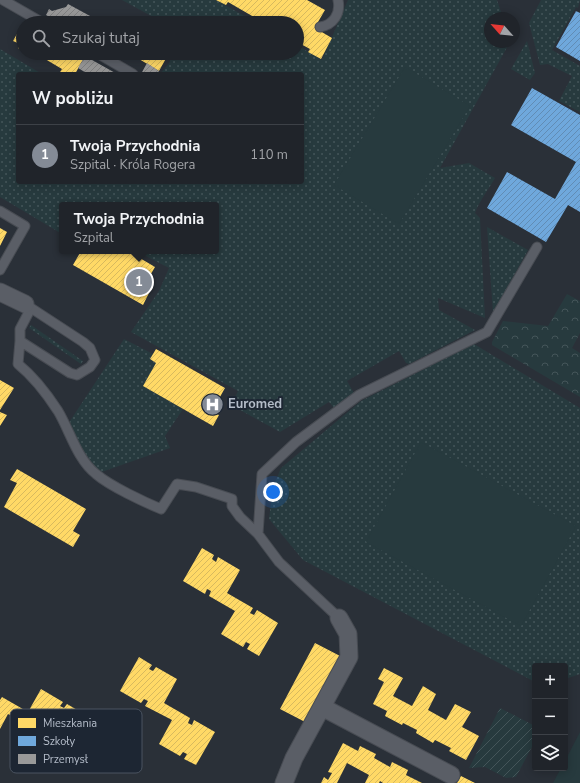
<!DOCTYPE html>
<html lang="pl">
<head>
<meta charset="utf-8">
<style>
	:root { --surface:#20242a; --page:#282c32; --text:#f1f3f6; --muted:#a2a4a8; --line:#3d4147; --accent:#848b96 }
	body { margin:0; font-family:"Nunito Sans",sans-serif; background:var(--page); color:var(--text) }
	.controls { position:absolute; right:12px; bottom:12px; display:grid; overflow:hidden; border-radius:4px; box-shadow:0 2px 10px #0003 }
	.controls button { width:36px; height:36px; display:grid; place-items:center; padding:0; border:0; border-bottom:1px solid var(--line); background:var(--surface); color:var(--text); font:20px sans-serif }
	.compass { position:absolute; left:484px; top:12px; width:36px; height:36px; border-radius:50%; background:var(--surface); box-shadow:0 2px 10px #0003; rotate:297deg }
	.you { position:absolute; left:273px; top:492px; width:14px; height:14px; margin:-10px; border:3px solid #fff; border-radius:50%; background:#1a73e8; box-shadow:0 0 0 6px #1a73e833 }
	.badge { display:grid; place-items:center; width:26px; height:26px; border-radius:50%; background:var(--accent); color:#fff; font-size:13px; font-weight:700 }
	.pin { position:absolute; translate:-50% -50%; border:2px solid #fff; box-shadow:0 1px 4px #0006 }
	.popup { position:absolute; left:59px; top:202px; width:160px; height:52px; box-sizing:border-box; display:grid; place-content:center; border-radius:4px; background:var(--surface); filter:drop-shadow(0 1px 3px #0005); font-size:13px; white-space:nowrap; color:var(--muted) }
	.popup b { font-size:15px; color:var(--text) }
	.popup::after { content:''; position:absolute; left:50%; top:100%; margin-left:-8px; border:8px solid transparent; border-top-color:var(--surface) }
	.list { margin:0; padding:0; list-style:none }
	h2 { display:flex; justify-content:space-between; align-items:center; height:52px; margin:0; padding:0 16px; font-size:17px }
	h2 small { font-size:13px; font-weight:400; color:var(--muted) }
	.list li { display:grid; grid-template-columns:26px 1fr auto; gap:12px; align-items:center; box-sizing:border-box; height:60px; padding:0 16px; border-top:1px solid var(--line) }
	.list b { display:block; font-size:15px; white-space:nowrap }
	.list p { margin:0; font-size:13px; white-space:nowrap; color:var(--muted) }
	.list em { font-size:13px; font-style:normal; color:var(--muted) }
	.icon { flex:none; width:22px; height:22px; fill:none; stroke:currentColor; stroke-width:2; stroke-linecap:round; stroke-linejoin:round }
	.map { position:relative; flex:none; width:580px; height:783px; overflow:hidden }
	.search { position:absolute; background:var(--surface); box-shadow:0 2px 10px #0003; left:16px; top:16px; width:288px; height:44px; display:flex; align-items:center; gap:10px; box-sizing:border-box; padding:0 14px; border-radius:22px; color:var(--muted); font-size:15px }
	.panel { position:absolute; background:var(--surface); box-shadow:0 2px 10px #0003; left:16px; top:72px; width:288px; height:112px; border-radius:4px }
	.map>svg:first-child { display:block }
	.grass { fill:url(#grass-dots) }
	.forest { fill:url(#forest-crowns) }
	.garden { fill:url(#garden-furrows) }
	.pitch { fill:#273a3e }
	.homes { fill:url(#homes-hatch) }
	.schools { fill:url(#schools-hatch) }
	.industry { fill:url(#industry-hatch) }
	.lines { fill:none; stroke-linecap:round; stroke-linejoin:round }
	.service-casing { stroke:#484c53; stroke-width:11 }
	.minor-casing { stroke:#484c53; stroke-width:19 }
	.service { stroke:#5a5e66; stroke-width:9 }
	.minor { stroke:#5a5e66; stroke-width:17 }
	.labels { text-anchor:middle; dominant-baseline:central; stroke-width:4; stroke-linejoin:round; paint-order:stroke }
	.poi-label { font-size:13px; font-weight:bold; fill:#b4bcc9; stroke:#1d2633; text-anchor:start }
	.key { fill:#1d2633; stroke:#4a5360; stroke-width:1 }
	.key-label { font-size:11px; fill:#b4bcc9 }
</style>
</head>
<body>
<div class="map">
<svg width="580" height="783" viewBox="0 0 580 783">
	<defs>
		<pattern id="grass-dots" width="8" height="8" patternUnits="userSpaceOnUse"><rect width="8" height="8" fill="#273a3e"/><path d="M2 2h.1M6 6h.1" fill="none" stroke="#445559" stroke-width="1.8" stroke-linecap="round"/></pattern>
		<pattern id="forest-crowns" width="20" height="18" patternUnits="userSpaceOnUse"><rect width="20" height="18" fill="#273a3e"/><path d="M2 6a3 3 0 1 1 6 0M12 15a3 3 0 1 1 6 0" fill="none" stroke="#445559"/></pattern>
		<pattern id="garden-furrows" width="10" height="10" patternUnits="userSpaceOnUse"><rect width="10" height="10" fill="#273a3e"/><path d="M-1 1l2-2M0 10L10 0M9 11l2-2" fill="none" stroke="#445559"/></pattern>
		<pattern id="homes-hatch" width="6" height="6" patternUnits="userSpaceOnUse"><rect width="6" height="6" fill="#ffd966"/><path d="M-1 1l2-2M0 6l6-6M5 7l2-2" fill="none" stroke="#d7b95e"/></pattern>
		<pattern id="schools-hatch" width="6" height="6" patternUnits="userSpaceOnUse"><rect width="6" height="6" fill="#6fa8dc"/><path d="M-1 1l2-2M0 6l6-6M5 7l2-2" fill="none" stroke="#618cb4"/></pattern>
		<pattern id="industry-hatch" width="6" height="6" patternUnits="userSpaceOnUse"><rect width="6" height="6" fill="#999"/><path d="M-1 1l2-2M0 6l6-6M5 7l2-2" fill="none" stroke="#808182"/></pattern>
	</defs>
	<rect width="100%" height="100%" fill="#2a3038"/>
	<!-- grass -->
	<path class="grass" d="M122 0H216L257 23H164Z
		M348 0H497L503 18H490V42H510L440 168 469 163 495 178C488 190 480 200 475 213L480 218 485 318 438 298 439 310 475 330 409 364 406 363 399 351 347 381 354 393 353 397 335 409 329 402 280 432 231 405 238 391 131 332 159 291 169 268 136 251H216V205H62V234L0 197V49L42 74H18V182H302V74H160L169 63 173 53H297V45L322 60Z
		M541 0H580L578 8 576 7 552 50 580 66V112L559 101 572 76 548 64 540 65 529 23Z
		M527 41 535 73 530 80 511 69Z
		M487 227 528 250 493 313Z
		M31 325 83 361 81 364 29 328Z
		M124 339 153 354 150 359 156 363 143 386 183 409 165 436 170 448 96 474 77 450 70 421Z
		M474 344 580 408V674L565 679V666H535V682L303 560 269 519 273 487 281 468 361 401Z"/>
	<!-- forest -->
	<path class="forest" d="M567 294 580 301V333L572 348 580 353V397L492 345V342L503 321 548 326Z"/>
	<!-- garden -->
	<path class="garden" d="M500 708 535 726V741L516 777 506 778 485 767 469 768Z"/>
	<!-- pitch -->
	<path class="pitch" d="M405 67 470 106 399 224 334 185Z
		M421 442 576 526 521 626 366 542Z
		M580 732V783H553L561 768H565V761Z"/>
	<!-- homes -->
	<path class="homes" d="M216 0H307L325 10 318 22 320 31 332 38 321 59 308 52 310 49 297 42V23H264L228 2 226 5Z
		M108 17 114 20 119 23H105Z
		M23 23V51L18 48 20 44 13 41Z
		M26 53H80L85 56 75 74H63L60 72 62 69 45 59 38 55 36 58Z
		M129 53H169L159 71Z
		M0 228 7 232 0 246Z
		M81 251H128L155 267 142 289 149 293 143 305 73 265Z
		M156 349 225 388 212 411 219 415 213 426 143 386 156 363 150 359Z
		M0 380 14 388 0 410Z
		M0 412 7 415 0 426Z
		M17 469 86 509 73 531 80 535 73 547 4 507 17 483 10 480Z
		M202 548 214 555 212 559 216 562 218 557 240 570 227 593 253 608 250 613 254 615 257 610 278 623 259 656 247 649 250 644 246 642 243 647 221 634 235 611 209 596 211 591 207 589 205 594 183 581Z
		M315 643 342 657 307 723 280 709Z
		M139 657 152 665 149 669 153 671 156 667 177 679 164 703 190 718 188 723 192 725 194 720 215 732 196 765 184 759 187 754 183 752 180 756 159 744 172 720 145 706 148 701 144 699 141 703 120 691Z
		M384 668 403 678 393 696 412 706 423 686 436 694 428 710 446 720 455 704 471 712 462 727 479 736 466 760 449 751 451 748 435 740 433 743 416 733 417 730 403 723 402 725 385 716 387 711 373 704 384 682 378 679Z
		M41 689 63 702 60 706 64 708 67 704 79 711 60 744 38 732 41 727 37 725 34 729 8 714 0 729V700L2 697 28 712Z
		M343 743 358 751 360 746 376 754 374 758 390 767 392 762 408 770 406 775 422 783H383L380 781 379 783H365L369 775 347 763 337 783H321L324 777 328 780 332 773 328 772Z
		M461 776 475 783H457Z"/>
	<!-- schools -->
	<path class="schools" d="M576 11 580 13V61L556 47Z
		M532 88 580 115V212L568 205 546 242 487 208 507 172 555 199 576 162 511 125Z"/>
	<!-- industry -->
	<path class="industry" d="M68 4 103 23H74L61 16 58 22 46 15 49 9 52 11 66 7Z
		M85 56 117 74H88L78 68Z
		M147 63 159 71 157 74H141Z"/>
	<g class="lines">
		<defs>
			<path id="service" d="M3 0 43 23
				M320 27C333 25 341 14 338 0
				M97 53 133 74
				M0 211 25 226 0 270
				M25 304 31 308 20 329V341L70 373 77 375 90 367 95 360 90 348 83 342 31 308
				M20 341 18 364C34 377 47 394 58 411 70 431 77 459 96 474 110 486 144 502 161 509L177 484 196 487 232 499V506L240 517 258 534 279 562 339 618
				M258 534 262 474 296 442 359 395 487 332 537 247"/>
			<path id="minor" d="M0 292 25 304
				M322 707 451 775
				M284 783 294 758 349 657 348 634 339 618"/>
		</defs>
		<!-- service casing -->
		<use href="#service" class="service-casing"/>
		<!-- minor casing -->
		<use href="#minor" class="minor-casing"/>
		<!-- service -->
		<use href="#service" class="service"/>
		<!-- minor -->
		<use href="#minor" class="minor"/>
	</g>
	<!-- icons -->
	<defs>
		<symbol id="hospital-disc" viewBox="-11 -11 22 22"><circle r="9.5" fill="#848b96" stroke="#1d2633"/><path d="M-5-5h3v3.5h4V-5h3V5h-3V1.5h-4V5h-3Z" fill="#fff"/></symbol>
	</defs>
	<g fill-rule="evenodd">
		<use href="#hospital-disc" x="200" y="392" width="25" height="25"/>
	</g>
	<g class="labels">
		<!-- poi labels -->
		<g class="poi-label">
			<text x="228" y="404">Euromed</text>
		</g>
	</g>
	<!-- legend -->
	<rect x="10" y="709" width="132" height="64" rx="6" class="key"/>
	<rect x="18" y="718" width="18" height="10" fill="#ffd966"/>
	<rect x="18" y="736" width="18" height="10" fill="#6fa8dc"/>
	<rect x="18" y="754" width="18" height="10" fill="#999"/>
	<g class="key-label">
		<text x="43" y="727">Mieszkania</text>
		<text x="43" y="745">Szkoły</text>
		<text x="43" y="763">Przemysł</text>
	</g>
</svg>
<div class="controls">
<button>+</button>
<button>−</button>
<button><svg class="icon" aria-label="layers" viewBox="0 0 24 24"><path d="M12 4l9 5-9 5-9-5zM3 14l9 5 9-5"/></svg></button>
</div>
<svg class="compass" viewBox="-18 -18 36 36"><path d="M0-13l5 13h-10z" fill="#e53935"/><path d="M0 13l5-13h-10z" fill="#a2a4a8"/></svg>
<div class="you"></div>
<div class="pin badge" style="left:139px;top:282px">1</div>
<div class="popup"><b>Twoja Przychodnia</b>Szpital</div>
<div class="search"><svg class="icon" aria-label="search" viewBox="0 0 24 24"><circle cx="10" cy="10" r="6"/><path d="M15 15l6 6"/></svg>Szukaj tutaj</div>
<section class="panel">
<h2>W pobliżu<small></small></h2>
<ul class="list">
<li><span class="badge">1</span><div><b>Twoja Przychodnia</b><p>Szpital · Króla Rogera</p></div><em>110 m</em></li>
</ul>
</section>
</div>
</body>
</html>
